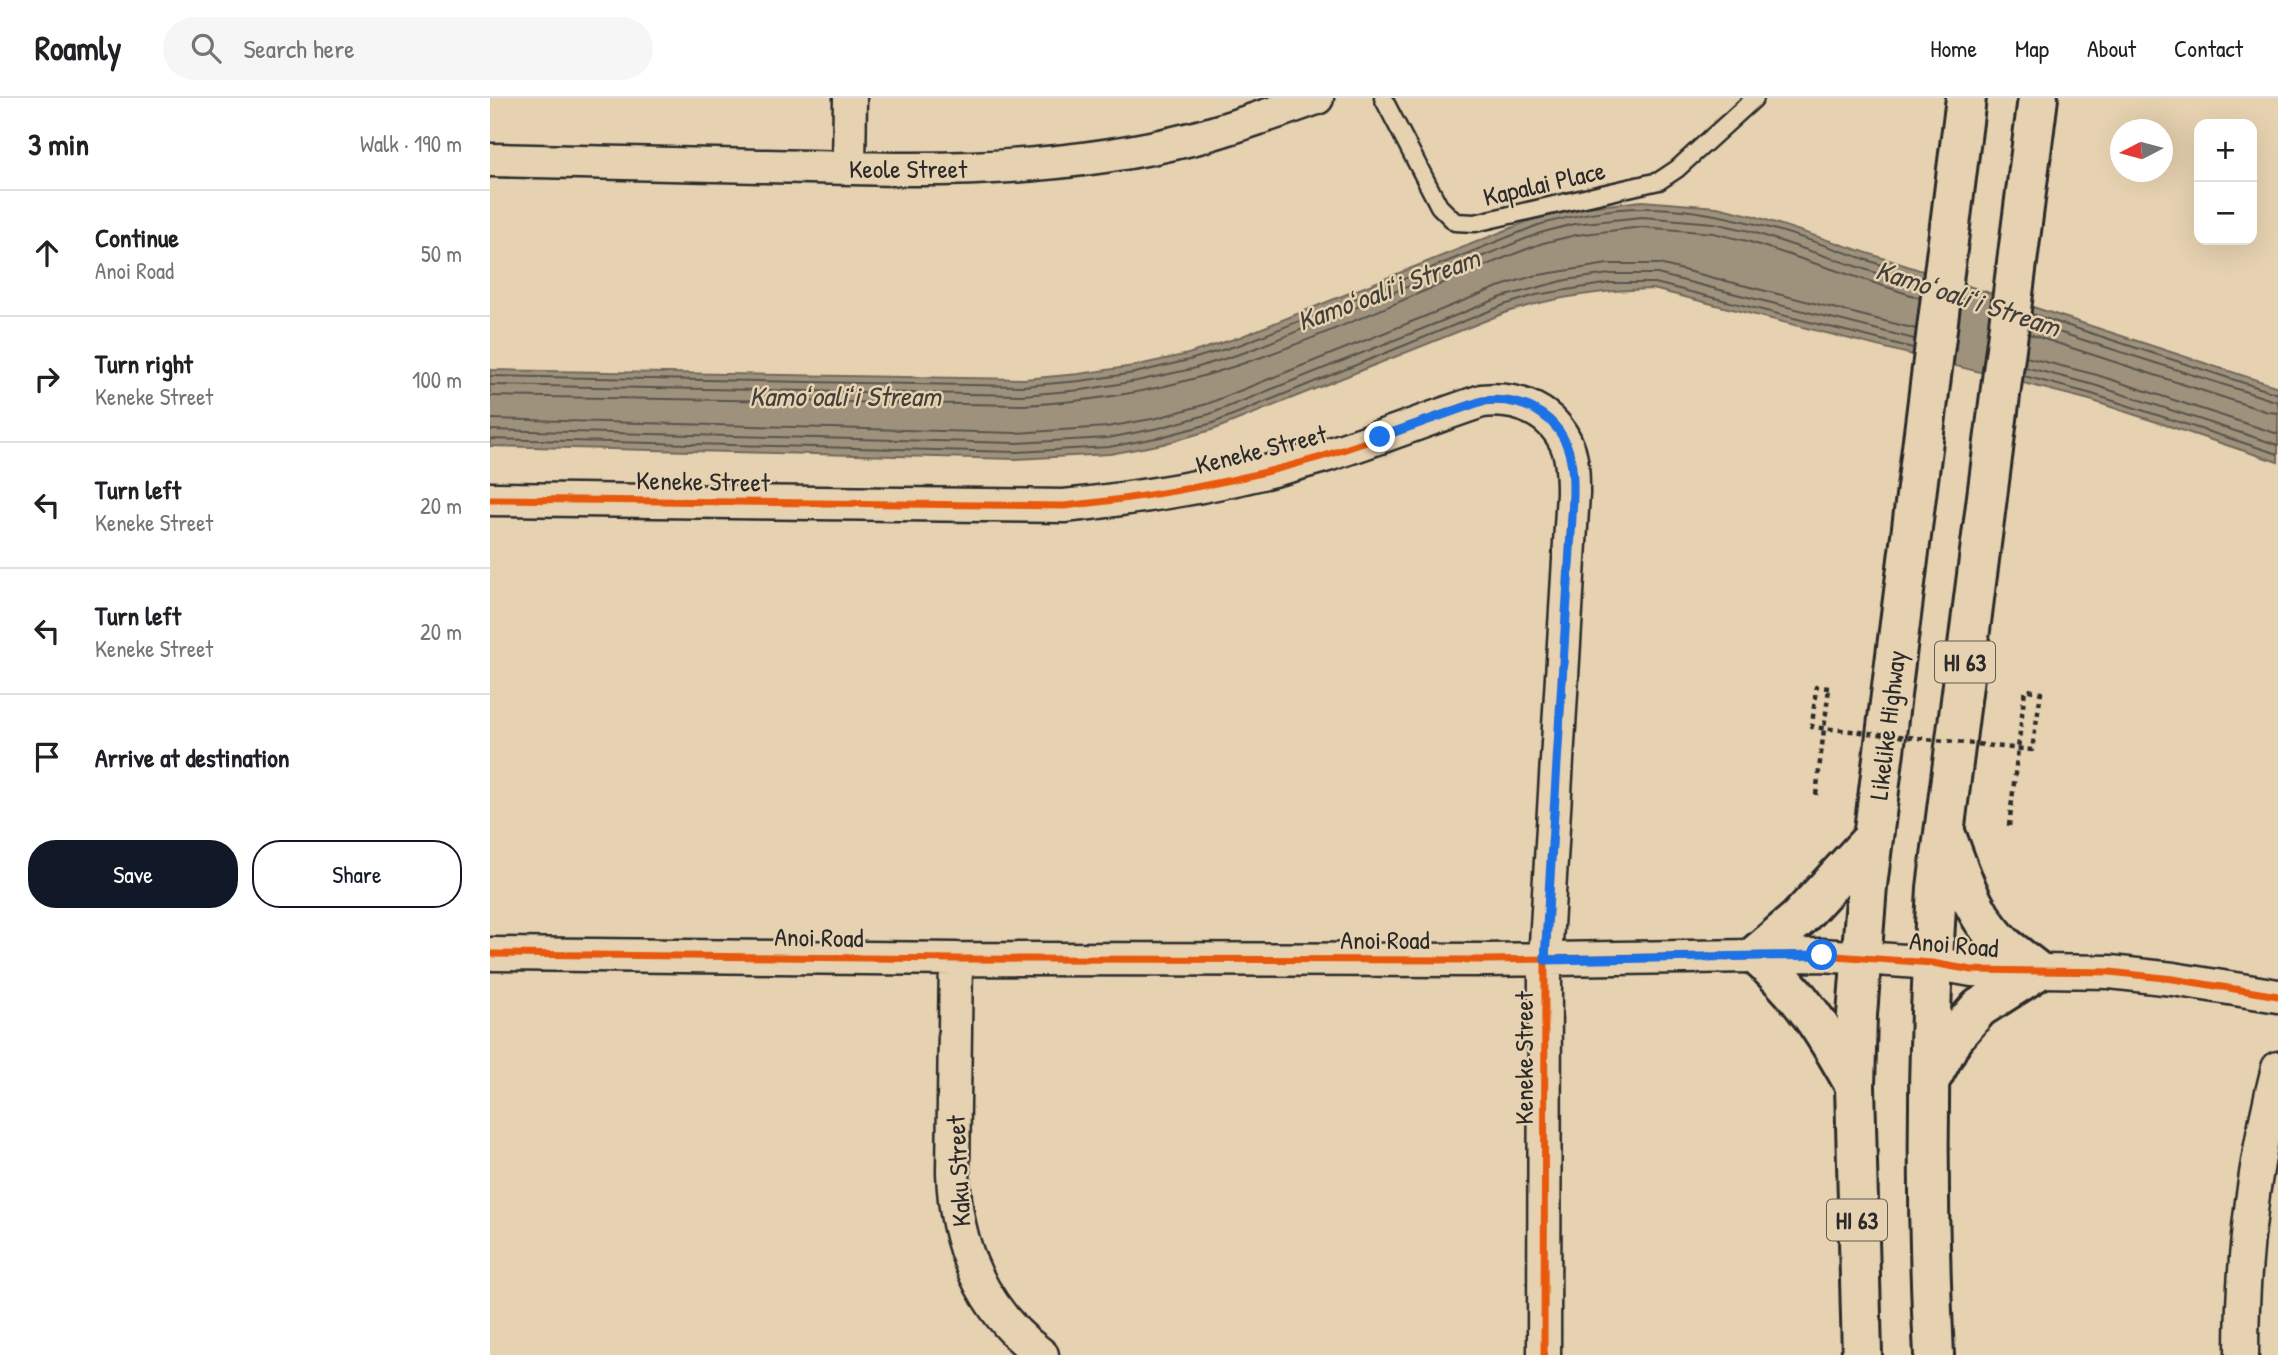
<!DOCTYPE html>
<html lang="en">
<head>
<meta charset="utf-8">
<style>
	:root { --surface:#fff; --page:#f6f6f6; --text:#202124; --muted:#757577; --line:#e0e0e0; --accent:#111827 }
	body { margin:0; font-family:"Patrick Hand",sans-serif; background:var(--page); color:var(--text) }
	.controls { position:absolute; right:21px; top:21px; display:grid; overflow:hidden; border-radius:14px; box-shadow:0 7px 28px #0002 }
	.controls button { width:63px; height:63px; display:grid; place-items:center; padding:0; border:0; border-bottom:2px solid var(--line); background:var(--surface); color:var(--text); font:35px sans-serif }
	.compass { position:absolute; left:1620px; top:21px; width:63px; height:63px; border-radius:50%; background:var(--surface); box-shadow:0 7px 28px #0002; rotate:264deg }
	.stop { position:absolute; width:21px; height:21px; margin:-16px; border:5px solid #1a73e8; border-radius:50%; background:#fff }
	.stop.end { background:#1a73e8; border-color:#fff; box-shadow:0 2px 7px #0008 }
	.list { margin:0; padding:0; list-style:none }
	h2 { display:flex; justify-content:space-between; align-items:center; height:91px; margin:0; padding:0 28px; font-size:30px }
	h2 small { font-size:23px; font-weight:400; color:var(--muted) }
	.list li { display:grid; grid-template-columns:46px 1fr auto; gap:21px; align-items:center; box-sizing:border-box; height:126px; padding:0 28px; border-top:2px solid var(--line) }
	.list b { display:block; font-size:26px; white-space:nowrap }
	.list p { margin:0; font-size:23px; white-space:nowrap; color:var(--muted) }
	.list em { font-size:23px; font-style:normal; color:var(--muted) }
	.actions { display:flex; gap:14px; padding:21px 28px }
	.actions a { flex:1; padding:16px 0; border:2px solid var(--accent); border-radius:28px; text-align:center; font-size:24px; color:var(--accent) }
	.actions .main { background:var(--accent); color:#fff }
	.icon { flex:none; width:38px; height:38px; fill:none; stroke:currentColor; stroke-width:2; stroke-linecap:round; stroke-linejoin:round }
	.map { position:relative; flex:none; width:1788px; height:1257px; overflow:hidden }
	header { display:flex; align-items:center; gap:42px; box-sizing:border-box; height:98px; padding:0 35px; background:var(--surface); border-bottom:2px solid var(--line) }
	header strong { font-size:33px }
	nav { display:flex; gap:38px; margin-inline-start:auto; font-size:24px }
	.search { width:490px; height:63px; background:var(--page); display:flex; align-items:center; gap:18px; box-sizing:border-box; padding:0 24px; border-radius:38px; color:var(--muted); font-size:26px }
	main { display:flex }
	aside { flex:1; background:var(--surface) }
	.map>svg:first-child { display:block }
	.water { fill:#9f927d; stroke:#71695c; stroke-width:2 }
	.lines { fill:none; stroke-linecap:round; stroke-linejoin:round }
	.shore { stroke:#59544c; stroke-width:2 }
	.lane-casing { stroke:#2b2b2b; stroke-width:21 }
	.street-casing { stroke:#2b2b2b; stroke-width:37 }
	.highway-casing { stroke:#2b2b2b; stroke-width:44 }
	.path { stroke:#2b2b2b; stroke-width:4.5; stroke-dasharray:5 5; stroke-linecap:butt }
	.lane { stroke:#e6d2b0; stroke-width:16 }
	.street { stroke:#e6d2b0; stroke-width:32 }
	.highway { stroke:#e6d2b0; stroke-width:38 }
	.path-bridge { stroke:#2b2b2b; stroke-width:4.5; stroke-dasharray:5 5; stroke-linecap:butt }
	.cycleway-casing { stroke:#e6d2b0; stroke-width:11 }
	.cycleway { stroke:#e8590c; stroke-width:7 }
	.route { stroke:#1a73e8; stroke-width:9 }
	.labels { text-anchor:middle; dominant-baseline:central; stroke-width:5; stroke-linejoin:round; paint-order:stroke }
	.shield { fill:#e6d2b0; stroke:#635d53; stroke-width:2 }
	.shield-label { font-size:24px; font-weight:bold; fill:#2b2b2b }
	.street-label { font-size:26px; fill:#2b2b2b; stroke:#e6d2b0 }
	.water-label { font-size:28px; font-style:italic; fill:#42403b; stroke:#e6d2b0 }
</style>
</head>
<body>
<header>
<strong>Roamly</strong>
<div class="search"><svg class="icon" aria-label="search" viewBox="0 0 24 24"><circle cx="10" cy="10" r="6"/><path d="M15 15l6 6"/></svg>Search here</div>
<nav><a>Home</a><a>Map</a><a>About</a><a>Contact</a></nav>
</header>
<main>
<aside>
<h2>3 min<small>Walk · 190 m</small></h2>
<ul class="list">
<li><svg class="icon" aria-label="ahead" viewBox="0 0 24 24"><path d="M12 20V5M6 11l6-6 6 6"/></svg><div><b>Continue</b><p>Anoi Road</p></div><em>50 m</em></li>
<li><svg class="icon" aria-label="right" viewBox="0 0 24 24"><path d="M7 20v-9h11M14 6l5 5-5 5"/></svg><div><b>Turn right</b><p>Keneke Street</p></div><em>100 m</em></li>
<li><svg class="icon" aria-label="left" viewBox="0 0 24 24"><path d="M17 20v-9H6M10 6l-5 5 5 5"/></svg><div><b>Turn left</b><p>Keneke Street</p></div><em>20 m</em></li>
<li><svg class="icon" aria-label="left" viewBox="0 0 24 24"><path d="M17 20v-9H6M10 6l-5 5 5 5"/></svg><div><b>Turn left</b><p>Keneke Street</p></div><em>20 m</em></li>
<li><svg class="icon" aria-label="arrive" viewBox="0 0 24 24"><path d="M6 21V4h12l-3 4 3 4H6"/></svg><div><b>Arrive at destination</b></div></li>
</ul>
<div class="actions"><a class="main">Save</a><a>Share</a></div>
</aside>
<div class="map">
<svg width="1788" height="1257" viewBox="0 0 1788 1257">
	<rect width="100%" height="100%" fill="#e6d2b0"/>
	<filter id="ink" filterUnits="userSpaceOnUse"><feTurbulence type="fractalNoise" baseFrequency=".0143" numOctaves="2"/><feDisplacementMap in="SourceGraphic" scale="14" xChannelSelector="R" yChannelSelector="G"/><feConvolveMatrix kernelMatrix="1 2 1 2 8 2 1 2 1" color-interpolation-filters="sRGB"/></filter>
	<g filter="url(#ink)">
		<!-- water -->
		<path class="water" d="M1152 103 1227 109 1264 118 1788 289V364L1600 302 1163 191C1112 192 1065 199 1017 214L725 331 673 346 620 356 526 361 0 348V272L534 281 589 276 644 268 698 256 750 239 1046 120 1081 111Z"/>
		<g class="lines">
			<!-- shore -->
			<path class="shore" d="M1542 216 1788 296
				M1540 225 1788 304
				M1539 236 1778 314 1788 315
				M1536 259 1607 277 1788 336
				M1535 269 1604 287 1788 347
				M0 278 533 288 590 283 645 275 699 262 752 246 1048 127C1082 118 1117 110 1153 110 1246 109 1344 152 1432 181
				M1534 278 1602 296 1788 356
				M0 287 533 297 592 292 647 283 702 271 756 254 1050 135 1084 126 1152 119 1224 125 1260 133 1431 190
				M0 298 533 307C591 304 650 296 706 280 824 247 938 187 1053 145L1086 137 1152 129 1223 135 1257 143 1430 200
				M0 321 526 335 617 329 667 320 717 306 1008 189 1043 178 1118 166H1169L1426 231
				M0 332 526 345 618 340 669 330 720 316 1012 199 1076 182 1120 176H1167L1424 241
				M0 341 526 354 619 349 671 339 723 325 1014 207 1046 197 1120 185H1165L1423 250"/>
			<defs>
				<path id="lane" d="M893 0 949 108 965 124 985 125 1169 83 1187 71 1265 0"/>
				<path id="street" d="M0 62 406 71C506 72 607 65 705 40 746 29 786 14 827 0
					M359 70 360 0
					M0 401 574 408C661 399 747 384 831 359 885 342 938 321 992 303 1028 299 1064 313 1078 350 1083 364 1083 380 1083 395L1055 862 1054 1257
					M0 856 466 861 997 862 1332 857 1442 865 1482 872 1620 874 1683 881 1788 898
					M466 861 463 1074C465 1147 492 1213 552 1257
					M1752 1257C1752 1160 1764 1063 1788 970"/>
				<path id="highway" d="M1443 977 1463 940 1489 910 1547 873C1537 865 1526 857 1516 849 1483 820 1471 776 1456 737
					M1365 988C1335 934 1313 898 1266 857L1308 821 1382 741
					M1372 1257 1365 988 1367 917 1377 788 1476 0
					M1444 1257C1436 1102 1437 945 1447 790L1548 0"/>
			</defs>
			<!-- lane casing -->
			<use href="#lane" class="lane-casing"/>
			<!-- street casing -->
			<use href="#street" class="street-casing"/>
			<!-- highway casing -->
			<use href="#highway" class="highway-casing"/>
			<!-- path -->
			<path class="path" d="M1326 697 1339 590
				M1519 728 1535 591"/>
			<!-- lane -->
			<use href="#lane" class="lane"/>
			<!-- street -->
			<use href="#street" class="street"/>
			<!-- highway -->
			<use href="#highway" class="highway"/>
			<!-- path-bridge -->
			<path class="path-bridge" d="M1339 590 1326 589 1322 629 1542 652 1551 595 1535 591"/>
			<defs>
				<path id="cycleway" d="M0 401 574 408C661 399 747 384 831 359 885 342 938 321 992 303 1028 299 1064 313 1078 350 1083 364 1083 380 1083 395L1055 862 1054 1257
					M0 856 466 861 997 862 1332 857 1442 865 1482 872 1620 874 1683 881 1788 898"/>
			</defs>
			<!-- cycleway casing -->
			<use href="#cycleway" class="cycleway-casing"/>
			<!-- cycleway -->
			<use href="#cycleway" class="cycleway"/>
		</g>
	</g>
	<g class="lines" filter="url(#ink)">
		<!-- route -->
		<path class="route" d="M890 339 992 303C1037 298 1077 321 1082 370 1084 386 1083 403 1082 419L1055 862 1332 857"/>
	</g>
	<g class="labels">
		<!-- shield labels -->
		<g class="shield">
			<rect x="1445" y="543.5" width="60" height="41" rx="5"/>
			<rect x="1337" y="1101.5" width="60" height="41" rx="5"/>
		</g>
		<g class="shield-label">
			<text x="1475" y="564">HI 63</text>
			<text x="1367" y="1122">HI 63</text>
		</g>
		<!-- street labels -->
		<g class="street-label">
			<text x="418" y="70">Keole Street</text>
			<text transform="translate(1054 85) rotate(-13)">Kapalai Place</text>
			<text transform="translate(771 351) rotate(-14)">Keneke Street</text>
			<text transform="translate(213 383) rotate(1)">Keneke Street</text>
			<text transform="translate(1397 627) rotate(-83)">Likelike Highway</text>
			<text transform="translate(329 839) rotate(1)">Anoi Road</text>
			<text x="895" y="841">Anoi Road</text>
			<text transform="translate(1464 846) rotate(5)">Anoi Road</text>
			<text transform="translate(1033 960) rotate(-90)">Keneke Street</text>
			<text transform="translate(468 1073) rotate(-93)">Kaku Street</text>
		</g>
		<!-- water labels -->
		<g class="water-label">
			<text transform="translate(898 191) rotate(-20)">Kamoʻoaliʻi Stream</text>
			<text transform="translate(1478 200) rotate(18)">Kamoʻoaliʻi Stream</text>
			<text x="355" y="298">Kamoʻoaliʻi Stream</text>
		</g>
	</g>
</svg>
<div class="controls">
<button>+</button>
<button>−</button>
</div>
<svg class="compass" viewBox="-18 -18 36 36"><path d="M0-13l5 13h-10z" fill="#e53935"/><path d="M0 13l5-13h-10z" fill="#757577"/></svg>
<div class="stop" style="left:1332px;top:857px"></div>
<div class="stop end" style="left:890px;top:339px"></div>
</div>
</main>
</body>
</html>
